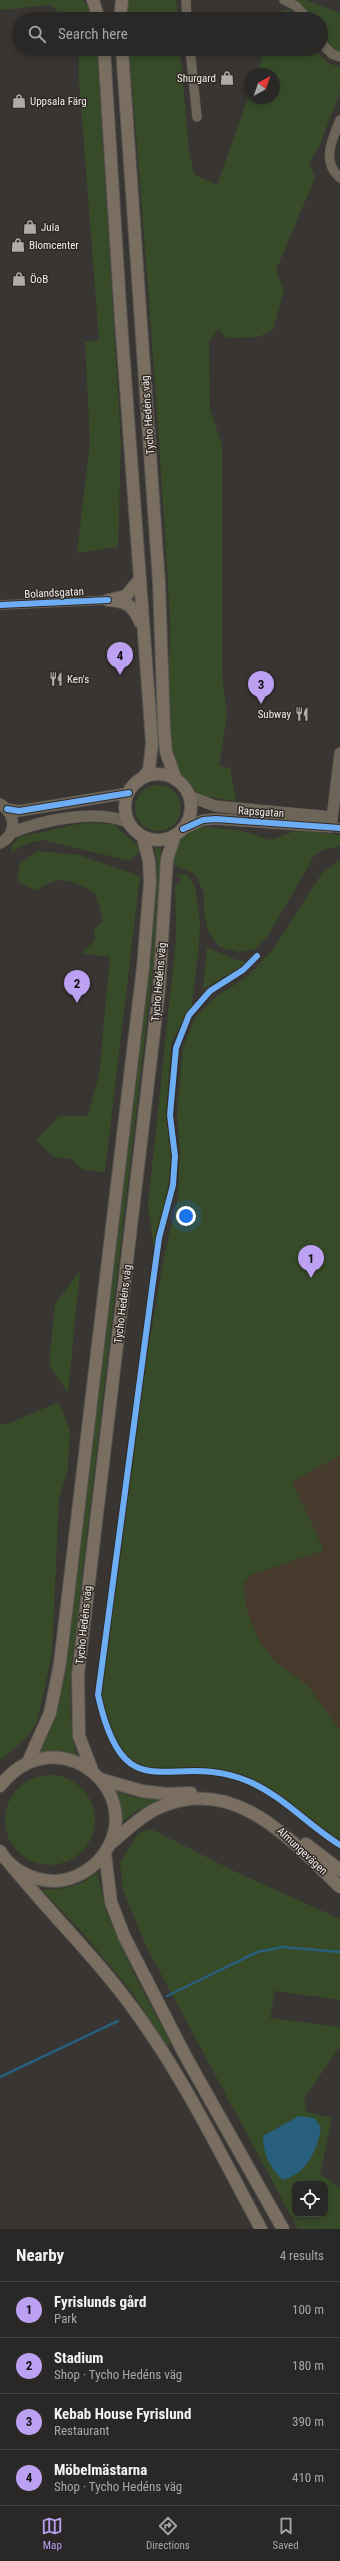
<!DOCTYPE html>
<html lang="en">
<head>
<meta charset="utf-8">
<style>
	:root { --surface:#2a2826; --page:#32302e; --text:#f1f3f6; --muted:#a5a6a7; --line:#464443; --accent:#bca0f2 }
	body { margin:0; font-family:"Roboto Condensed",sans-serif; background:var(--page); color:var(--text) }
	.controls { position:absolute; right:12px; bottom:12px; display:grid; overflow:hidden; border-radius:8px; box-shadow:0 2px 6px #0003 }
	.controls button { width:36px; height:36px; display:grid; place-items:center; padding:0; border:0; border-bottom:1px solid var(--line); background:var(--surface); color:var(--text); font:20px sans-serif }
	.compass { position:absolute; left:244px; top:68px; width:36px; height:36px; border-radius:50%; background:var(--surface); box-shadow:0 2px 6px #0003; rotate:40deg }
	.you { position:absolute; left:186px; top:1216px; width:14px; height:14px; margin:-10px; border:3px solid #fff; border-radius:50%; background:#1a73e8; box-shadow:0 0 0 6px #1a73e833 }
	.badge { display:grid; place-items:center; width:26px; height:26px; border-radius:50%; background:var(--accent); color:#111; font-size:13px; font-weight:700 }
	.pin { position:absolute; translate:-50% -33px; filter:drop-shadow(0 1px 2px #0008) }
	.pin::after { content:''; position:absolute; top:21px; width:14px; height:12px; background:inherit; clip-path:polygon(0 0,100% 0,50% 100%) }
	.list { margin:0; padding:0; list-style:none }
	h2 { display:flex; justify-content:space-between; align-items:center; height:52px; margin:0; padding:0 16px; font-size:17px }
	h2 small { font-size:13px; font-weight:400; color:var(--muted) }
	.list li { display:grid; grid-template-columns:26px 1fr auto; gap:12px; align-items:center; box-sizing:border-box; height:56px; padding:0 16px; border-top:1px solid var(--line) }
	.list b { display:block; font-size:15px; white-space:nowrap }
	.list p { margin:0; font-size:13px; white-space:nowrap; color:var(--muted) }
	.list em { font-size:13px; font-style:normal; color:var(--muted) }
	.icon { flex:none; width:22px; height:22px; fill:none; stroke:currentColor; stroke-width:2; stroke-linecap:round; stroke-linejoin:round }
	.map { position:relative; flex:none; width:340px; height:2229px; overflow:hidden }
	.search { position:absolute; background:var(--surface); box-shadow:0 2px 6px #0003; left:12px; right:12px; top:12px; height:44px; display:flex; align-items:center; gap:10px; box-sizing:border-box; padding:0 14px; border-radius:22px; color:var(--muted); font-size:15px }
	.sheet { height:276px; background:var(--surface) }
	nav { display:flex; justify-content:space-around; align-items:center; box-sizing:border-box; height:56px; border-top:1px solid var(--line); background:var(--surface); font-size:11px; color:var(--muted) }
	nav a { display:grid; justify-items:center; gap:2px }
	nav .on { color:var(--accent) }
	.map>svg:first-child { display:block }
	.industrial { fill:#463a2d }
	.green { fill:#374b29; fill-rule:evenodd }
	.water { fill:#275f7d }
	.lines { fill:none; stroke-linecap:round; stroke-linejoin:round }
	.stream { stroke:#275f7d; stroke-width:2.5 }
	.minor-casing { stroke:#545250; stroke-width:10 }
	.tertiary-casing { stroke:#545250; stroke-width:12 }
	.secondary-casing { stroke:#545250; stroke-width:14 }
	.minor { stroke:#6e6559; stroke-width:9 }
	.tertiary { stroke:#6e6559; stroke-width:11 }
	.secondary { stroke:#796e60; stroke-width:12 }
	.cycleway-casing { stroke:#312a25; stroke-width:8 }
	.cycleway { stroke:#6dadf4; stroke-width:6 }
	.labels { text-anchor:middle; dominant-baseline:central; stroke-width:3; stroke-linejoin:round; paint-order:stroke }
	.poi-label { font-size:11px; fill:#efeae7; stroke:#312a25; text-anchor:start }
	.street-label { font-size:11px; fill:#efeae7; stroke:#312a25 }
</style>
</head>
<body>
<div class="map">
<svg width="340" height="2229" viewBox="0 0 340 2229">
	<rect width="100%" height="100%" fill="#383532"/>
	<!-- industrial -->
	<path class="industrial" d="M340 1455V1730L308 1686 277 1663 260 1643 247 1611 243 1585 249 1575 324 1550 292 1482Z"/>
	<!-- green -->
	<path class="green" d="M0 0H83L88 6 92 19H68L50 5 0 10Z
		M126 0H176L178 19H127Z
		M295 0H306L340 13V52C323 46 321 35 321 19H313L309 12Z
		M289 9 299 19H273L278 12Z
		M79 49H97L121 443 118 547 77 553 90 442 85 342 99 340 79 80Z
		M129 49H180L189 151 194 174 217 185 250 92V98H274V74H256L265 49H314L328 63 340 67V92L319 147 309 162 315 178 276 270 284 290 273 330 258 337 227 338 218 329 209 342 210 409 222 445V674L227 715 219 766 230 768 236 801C217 799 190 796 179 777 155 732 173 668 170 619 159 429 145 239 129 49Z
		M135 808a23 23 0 1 1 46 0a23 23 0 1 1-46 0Z
		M83 823 113 824 139 846V852L130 861 43 840 26 844 11 853 12 846 19 837Z
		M206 827 243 831 270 840 298 830 340 835V846L323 850 314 856 268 936 255 949 239 952 219 947 208 931 204 912V893L195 874 173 864C172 841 185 831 206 827Z
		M155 848H161L155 951 72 1663C70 1694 68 1727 78 1758L55 1752 37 1753 50 1731 67 1662 152 950 157 862Z
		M38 851 79 855 140 876 105 1172 83 1170 72 1159 54 1157 36 1140 59 1116H88L99 1075 110 957 82 953 95 940 94 930 103 920 95 893C69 879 61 874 35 891L17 881 20 863Z
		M340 860V1455L292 1482 324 1550 250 1575 243 1585 247 1611 260 1643 277 1663 308 1686 340 1730V1845C309 1826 284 1797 250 1782 172 1747 125 1818 98 1695L127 1469 165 1252 178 1199 180 1151 177 1113 183 1047 195 1018 215 997 248 976 274 948 322 873Z
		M176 874 187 875 195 886 200 923 199 945 192 1005 171 1043 166 1118 171 1151 168 1192 154 1249 148 1205 176 939 175 886 182 879Z
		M207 947 234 959 248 962 203 990Z
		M80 1271 68 1393 49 1365 55 1304Z
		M59 1402 70 1431 68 1468 59 1498 52 1654 37 1722 28 1736 4 1758 0 1759V1425L10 1423Z
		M5 1820a45 45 0 1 1 90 0a45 45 0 1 1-90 0Z
		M113 1790 134 1797 167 1798 133 1813 120 1824 119 1805Z
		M151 1829 234 1871 340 1919V2000L275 1991 270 2018 340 2027V2046L304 2099 307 2112 332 2118 320 2174 340 2188V2229H298L147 1948 123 1890 120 1863 138 1833ZM295 2184H325V2214H295Z
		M97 1872 107 1914 136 1978 172 2045H166L131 1991 82 1932 42 1890C64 1889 81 1887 97 1872Z"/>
	<!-- water -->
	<path class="water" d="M299 2116 314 2118 321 2127C318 2149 306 2175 282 2180 270 2167 263 2154 263 2136Z"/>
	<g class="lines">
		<!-- stream -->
		<path class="stream" d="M167 1996 257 1952 283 1947 340 1952
			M0 2077 118 2021"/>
		<defs>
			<path id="minor" d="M186 0 187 19
				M284 0 296 6 308 19
				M321 43 332 54 340 57
				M190 49 197 117
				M340 120C332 140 321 161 340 178
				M0 605 108 600
				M331 827 340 828"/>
			<path id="tertiary" d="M189 796 215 806 332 817
				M0 804C16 814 18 834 0 843
				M7 809 19 811 129 793
				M183 829 203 820 216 819 331 827 340 753
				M11 833C42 820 99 808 129 823"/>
			<path id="secondary" d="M93 0 99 19
				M120 19 122 0
				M104 49 121 321 152 743 149 770 143 778
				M122 49 159 583 164 727 166 752 176 780
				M113 599 126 596 140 579
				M108 600C126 601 133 605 140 622
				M125 807a33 33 0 1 1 66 0a33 33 0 1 1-66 0Z
				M28 1762 50 1713 60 1663 143 967 150 882 149 861 143 837
				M92 1770 79 1736 78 1675 159 990 167 859 175 835
				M100 1779 142 1791 167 1794 191 1793
				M0 1786C57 1713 155 1796 99 1860 87 1873 70 1881 53 1881 32 1880 11 1870 0 1851
				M110 1844C124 1833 139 1817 156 1809 233 1772 291 1840 340 1887
				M306 1844 340 1870
				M105 1853 111 1902 124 1936 186 2057 283 2229
				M11 1865C54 1918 103 1964 142 2021 188 2086 223 2159 261 2229"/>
		</defs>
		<!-- minor casing -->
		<use href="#minor" class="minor-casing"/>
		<!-- tertiary casing -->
		<use href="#tertiary" class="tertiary-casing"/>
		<!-- secondary casing -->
		<use href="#secondary" class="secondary-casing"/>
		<!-- minor -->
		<use href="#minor" class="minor"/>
		<!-- tertiary -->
		<use href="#tertiary" class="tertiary"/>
		<!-- secondary -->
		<use href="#secondary" class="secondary"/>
		<defs>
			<path id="cycleway" d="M0 605 108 600
				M7 809 19 811 129 793
				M183 829 203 820 216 819 340 828
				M257 956 243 970 210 991 189 1015 176 1048 170 1115 175 1156 173 1185 159 1238 152 1289 98 1695C125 1818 172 1747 250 1782 284 1797 309 1826 340 1845"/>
		</defs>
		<!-- cycleway casing -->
		<use href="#cycleway" class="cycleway-casing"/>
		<!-- cycleway -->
		<use href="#cycleway" class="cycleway"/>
	</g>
	<!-- icons -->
	<defs>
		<symbol id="shop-bare" viewBox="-9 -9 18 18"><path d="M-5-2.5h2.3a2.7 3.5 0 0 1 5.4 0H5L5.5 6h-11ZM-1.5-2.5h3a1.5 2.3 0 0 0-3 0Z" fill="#afaba8" stroke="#312a25" stroke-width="2.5" paint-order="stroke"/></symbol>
		<symbol id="restaurant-bare" viewBox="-9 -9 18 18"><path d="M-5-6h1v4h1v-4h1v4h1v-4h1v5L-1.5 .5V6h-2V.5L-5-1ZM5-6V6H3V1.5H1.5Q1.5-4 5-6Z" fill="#afaba8" stroke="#312a25" stroke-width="2.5" paint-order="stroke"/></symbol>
	</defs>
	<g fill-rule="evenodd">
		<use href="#shop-bare" x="217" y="68" width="20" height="20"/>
		<use href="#shop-bare" x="9" y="91" width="20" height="20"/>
		<use href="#shop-bare" x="20" y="217" width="20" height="20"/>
		<use href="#shop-bare" x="8" y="235" width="20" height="20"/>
		<use href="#shop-bare" x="9" y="269" width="20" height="20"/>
		<use href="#restaurant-bare" x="46" y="669" width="20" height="20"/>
		<use href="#restaurant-bare" x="292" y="704" width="20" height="20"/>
	</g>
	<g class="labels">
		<!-- poi labels -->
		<g class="poi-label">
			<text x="216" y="78" text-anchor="end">Shurgard</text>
			<text x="30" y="101">Uppsala Färg</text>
			<text x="41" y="227">Jula</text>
			<text x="29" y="245">Blomcenter</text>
			<text x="30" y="279">ÖoB</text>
			<text x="67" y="679">Ken's</text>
			<text x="291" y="714" text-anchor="end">Subway</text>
		</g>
		<!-- street labels -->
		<g class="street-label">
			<text transform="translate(148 415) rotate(-94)">Tycho Hedéns väg</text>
			<text transform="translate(54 593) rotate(-3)">Bolandsgatan</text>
			<text transform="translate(261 812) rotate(4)">Rapsgatan</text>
			<text transform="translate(159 982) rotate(-85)">Tycho Hedéns väg</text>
			<text transform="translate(123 1304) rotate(-83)">Tycho Hedéns väg</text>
			<text transform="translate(84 1625) rotate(-84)">Tycho Hedéns väg</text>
			<text transform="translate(302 1851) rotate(43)">Almungevägen</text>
		</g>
	</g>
</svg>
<div class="controls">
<button><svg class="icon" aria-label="locate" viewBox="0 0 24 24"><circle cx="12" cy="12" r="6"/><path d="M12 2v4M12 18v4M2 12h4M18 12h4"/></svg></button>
</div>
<svg class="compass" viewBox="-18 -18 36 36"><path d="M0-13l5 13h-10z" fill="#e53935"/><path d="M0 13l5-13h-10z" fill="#a5a6a7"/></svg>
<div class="you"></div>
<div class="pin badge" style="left:311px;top:1278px">1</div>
<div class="pin badge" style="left:77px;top:1003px">2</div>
<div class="pin badge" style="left:261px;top:704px">3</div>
<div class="pin badge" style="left:120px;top:675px">4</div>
<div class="search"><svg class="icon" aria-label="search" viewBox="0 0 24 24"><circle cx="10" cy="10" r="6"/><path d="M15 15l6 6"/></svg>Search here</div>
</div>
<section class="sheet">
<h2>Nearby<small>4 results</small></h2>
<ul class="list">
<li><span class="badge">1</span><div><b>Fyrislunds gård</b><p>Park</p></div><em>100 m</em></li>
<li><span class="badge">2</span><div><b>Stadium</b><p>Shop · Tycho Hedéns väg</p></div><em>180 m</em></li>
<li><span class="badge">3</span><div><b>Kebab House Fyrislund</b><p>Restaurant</p></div><em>390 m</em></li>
<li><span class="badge">4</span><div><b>Möbelmästarna</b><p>Shop · Tycho Hedéns väg</p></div><em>410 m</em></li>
</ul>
</section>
<nav>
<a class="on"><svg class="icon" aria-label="map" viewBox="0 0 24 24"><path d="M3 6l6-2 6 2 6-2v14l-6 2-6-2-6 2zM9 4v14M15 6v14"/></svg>Map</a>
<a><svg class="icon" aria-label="directions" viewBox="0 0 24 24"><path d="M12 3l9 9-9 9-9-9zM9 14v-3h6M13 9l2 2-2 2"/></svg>Directions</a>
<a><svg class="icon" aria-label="saved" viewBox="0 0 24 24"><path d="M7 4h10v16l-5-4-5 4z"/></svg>Saved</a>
</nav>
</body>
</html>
